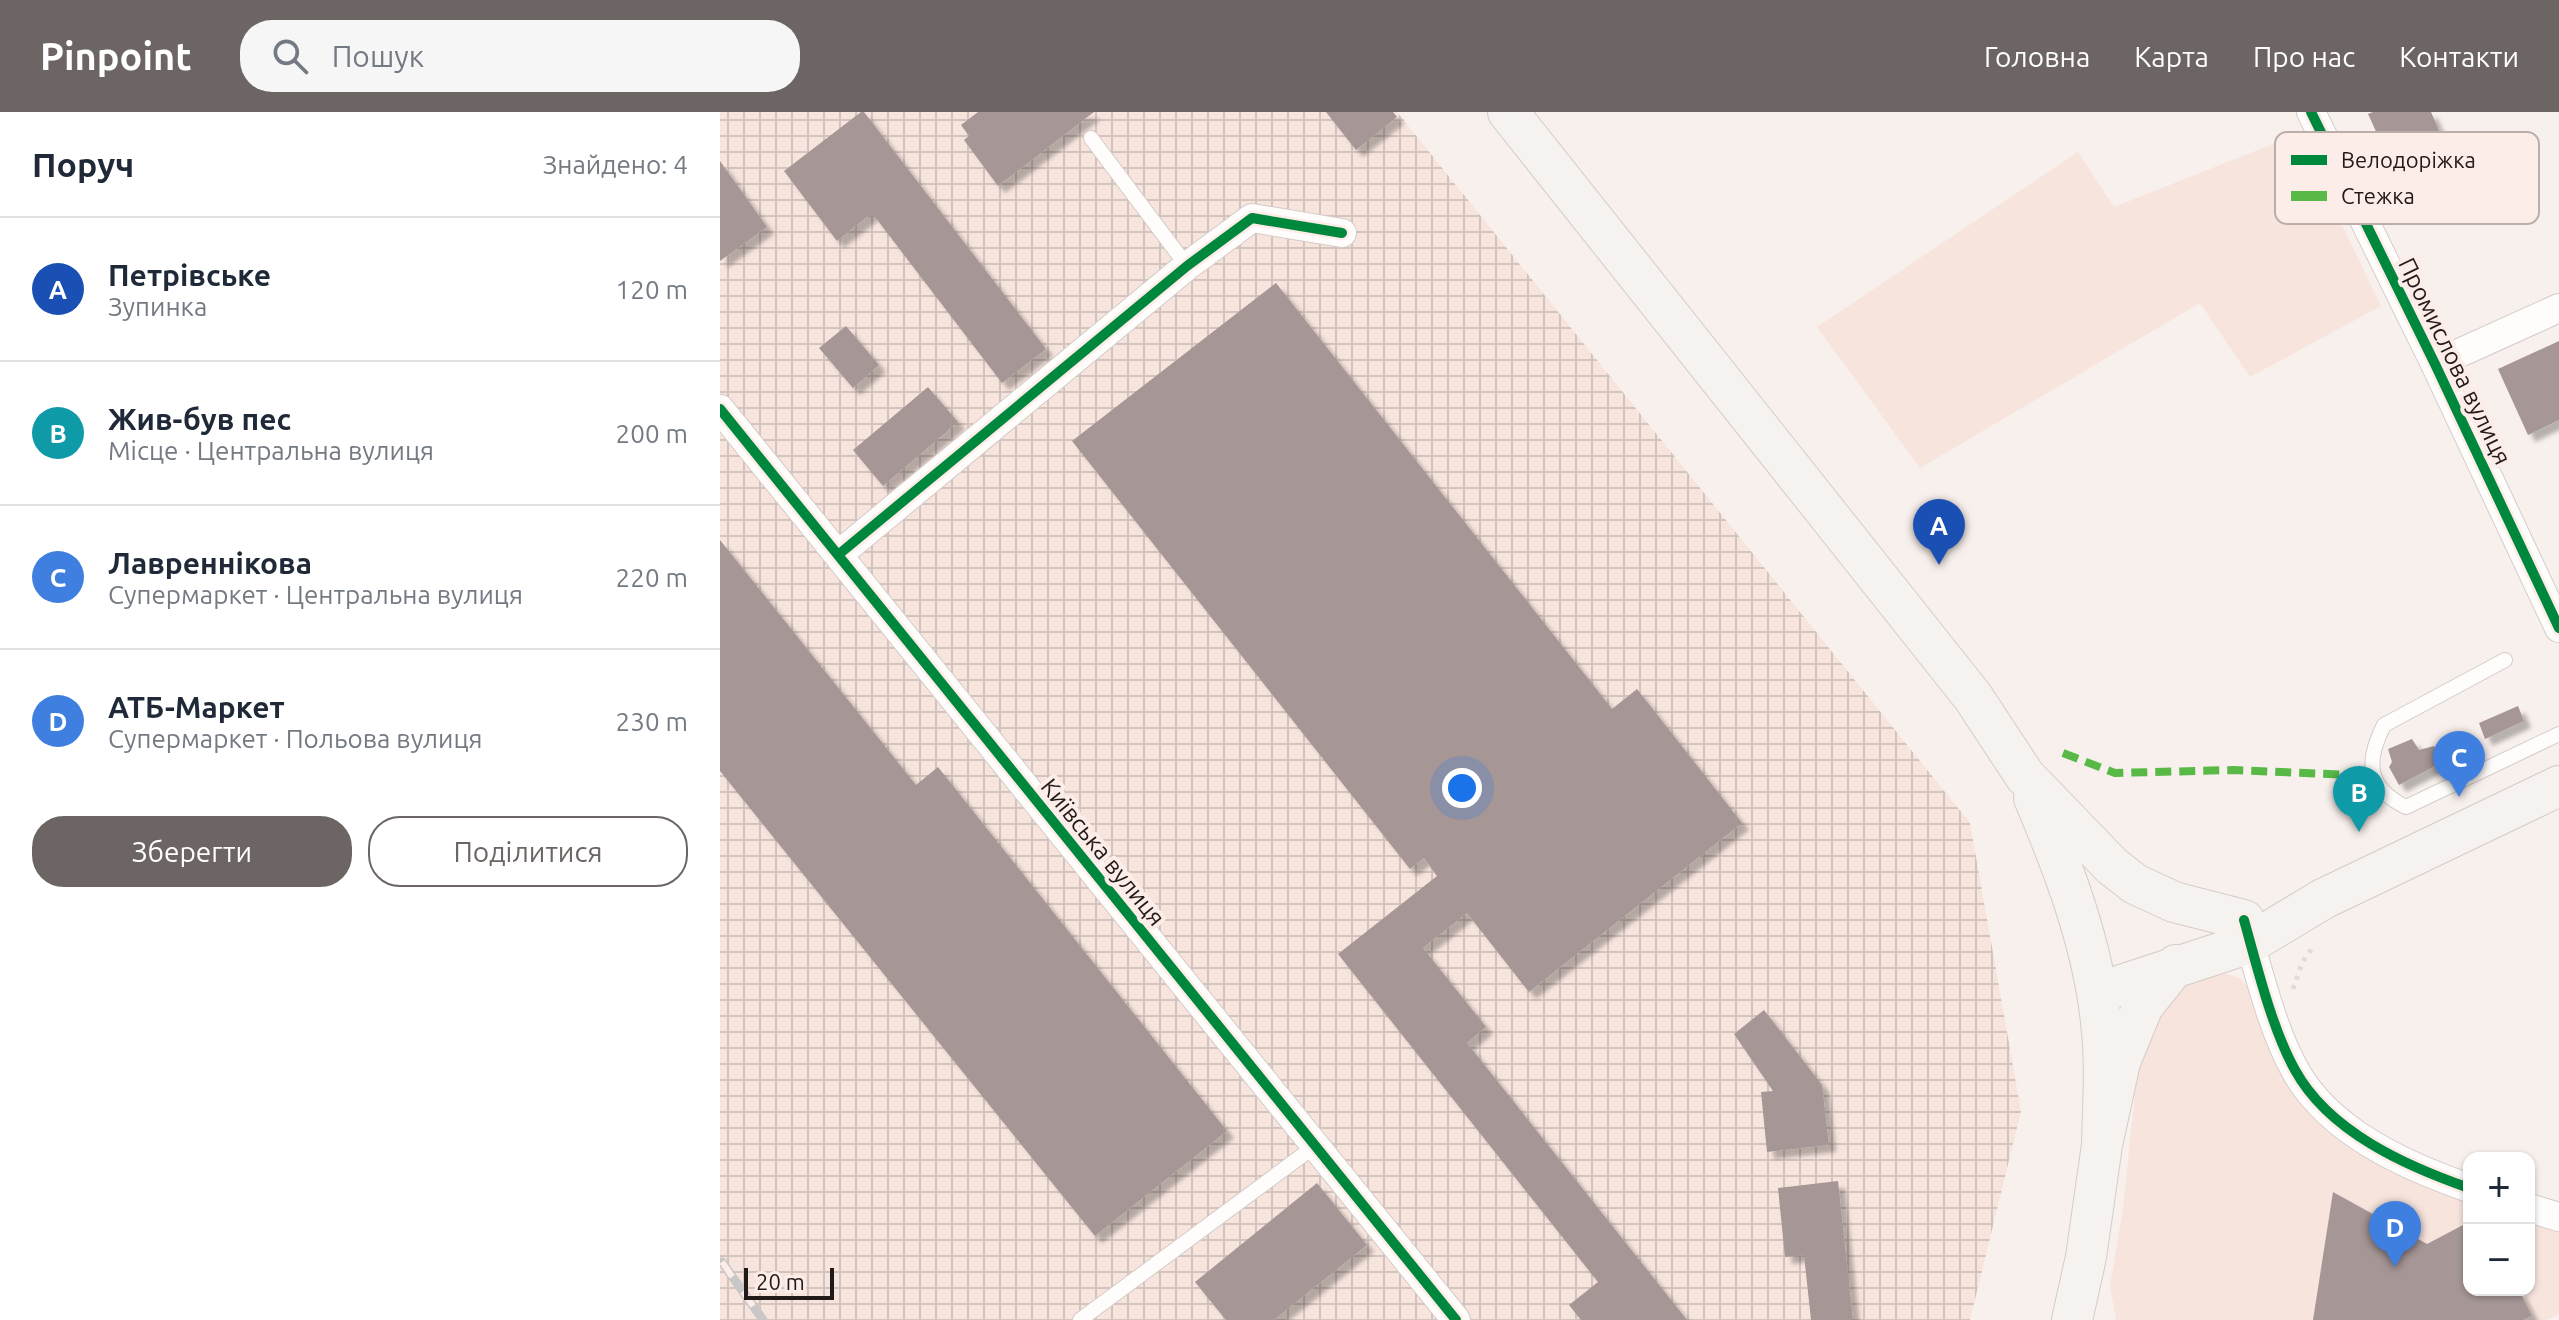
<!DOCTYPE html>
<html lang="uk">
<head>
<meta charset="utf-8">
<style>
	:root { --surface:#fff; --page:#f6f6f7; --text:#1f2937; --muted:#747a83; --line:#e0e1e3; --accent:#6c6563 }
	body { margin:0; font-family:Ubuntu,sans-serif; background:var(--page); color:var(--text) }
	.controls { position:absolute; right:24px; bottom:24px; display:grid; overflow:hidden; border-radius:16px; box-shadow:0 2px 6px #0004 }
	.controls button { width:72px; height:72px; display:grid; place-items:center; padding:0; border:0; border-bottom:2px solid var(--line); background:var(--surface); color:var(--text); font:40px sans-serif }
	.scale { position:absolute; left:24px; bottom:20px; width:90px; box-sizing:border-box; padding-left:8px; border:4px solid #211a18; border-top:0; font-size:22px; line-height:28px; white-space:nowrap; color:#211a18; -webkit-text-stroke:6px #fdede8; paint-order:stroke }
	.you { position:absolute; left:742px; top:676px; width:28px; height:28px; margin:-20px; border:6px solid #fff; border-radius:50%; background:#1a73e8; box-shadow:0 0 0 12px #1a73e833 }
	.badge { display:grid; place-items:center; width:52px; height:52px; border-radius:50%; background:var(--accent); color:#fff; font-size:26px; font-weight:700 }
	.pin { position:absolute; translate:-50% -66px; filter:drop-shadow(0 2px 4px #0008) }
	.pin::after { content:''; position:absolute; top:42px; width:28px; height:24px; background:inherit; clip-path:polygon(0 0,100% 0,50% 100%) }
	.list { margin:0; padding:0; list-style:none }
	h2 { display:flex; justify-content:space-between; align-items:center; height:104px; margin:0; padding:0 32px; font-size:34px }
	h2 small { font-size:26px; font-weight:400; color:var(--muted) }
	.list li { display:grid; grid-template-columns:52px 1fr auto; gap:24px; align-items:center; box-sizing:border-box; height:144px; padding:0 32px; border-top:2px solid var(--line) }
	.list b { display:block; font-size:30px; white-space:nowrap }
	.list p { margin:0; font-size:26px; white-space:nowrap; color:var(--muted) }
	.list em { font-size:26px; font-style:normal; color:var(--muted) }
	.actions { display:flex; gap:16px; padding:24px 32px }
	.actions a { flex:1; padding:18px 0; border:2px solid var(--accent); border-radius:32px; text-align:center; font-size:28px; color:var(--accent) }
	.actions .main { background:var(--accent); color:#fff }
	.icon { flex:none; width:44px; height:44px; fill:none; stroke:currentColor; stroke-width:2; stroke-linecap:round; stroke-linejoin:round }
	.map { position:relative; flex:none; width:1839px; height:1208px; overflow:hidden }
	header { display:flex; align-items:center; gap:48px; box-sizing:border-box; height:112px; padding:0 40px; background:var(--accent); color:#fff }
	header strong { font-size:38px }
	nav { display:flex; gap:44px; margin-inline-start:auto; font-size:28px }
	.search { width:560px; height:72px; background:var(--page); display:flex; align-items:center; gap:20px; box-sizing:border-box; padding:0 28px; border-radius:32px; color:var(--muted); font-size:30px }
	main { display:flex }
	aside { flex:1; background:var(--surface) }
	.map>svg:first-child { display:block }
	.built { fill:#f7e4dd }
	.industrial { fill:url(#industrial-grid) }
	.building { fill:#a69696; filter:url(#shadow) }
	.lines { fill:none; stroke-linecap:round; stroke-linejoin:round }
	.lane-casing { stroke:#d4ccca; stroke-width:16 }
	.street-casing { stroke:#d4ccca; stroke-width:30 }
	.secondary-casing { stroke:#d4ccca; stroke-width:42 }
	.path { stroke:#dfdcdc; stroke-width:5; stroke-dasharray:4 6; stroke-linecap:butt }
	.lane { stroke:#fefdfc; stroke-width:14 }
	.street { stroke:#fefdfc; stroke-width:28 }
	.secondary { stroke:#f5f2ef; stroke-width:40 }
	.rail-casing { stroke:#c9c7c7; stroke-width:9 }
	.rail { stroke:#fdede8; stroke-width:6; stroke-dasharray:18; stroke-linecap:butt }
	.quiet { stroke:#58b947; stroke-width:8; stroke-dasharray:16 8; stroke-linecap:butt }
	.cycleway-casing { stroke:#fdede8; stroke-width:15 }
	.cycleway { stroke:#00873e; stroke-width:10 }
	.labels { text-anchor:middle; dominant-baseline:central; stroke-width:8; stroke-linejoin:round; paint-order:stroke }
	.street-label { font-size:24px; fill:#211a18; stroke:#fdede8 }
	.key { fill:#fdede8; stroke:#bbaeaa; stroke-width:2 }
	.key-label { font-size:22px; fill:#211a18 }
</style>
</head>
<body>
<header>
<strong>Pinpoint</strong>
<div class="search"><svg class="icon" aria-label="search" viewBox="0 0 24 24"><circle cx="10" cy="10" r="6"/><path d="M15 15l6 6"/></svg>Пошук</div>
<nav><a>Головна</a><a>Карта</a><a>Про нас</a><a>Контакти</a></nav>
</header>
<main>
<aside>
<h2>Поруч<small>Знайдено: 4</small></h2>
<ul class="list">
<li><span class="badge" style="background:#1a4fb4">A</span><div><b>Петрівське</b><p>Зупинка</p></div><em>120 m</em></li>
<li><span class="badge" style="background:#0f9aa8">B</span><div><b>Жив-був пес</b><p>Місце · Центральна вулиця</p></div><em>200 m</em></li>
<li><span class="badge" style="background:#3f7fe0">C</span><div><b>Лавреннікова</b><p>Супермаркет · Центральна вулиця</p></div><em>220 m</em></li>
<li><span class="badge" style="background:#3f7fe0">D</span><div><b>АТБ-Маркет</b><p>Супермаркет · Польова вулиця</p></div><em>230 m</em></li>
</ul>
<div class="actions"><a class="main">Зберегти</a><a>Поділитися</a></div>
</aside>
<div class="map">
<svg width="1839" height="1208" viewBox="0 0 1839 1208">
	<defs>
		<pattern id="industrial-grid" width="8" height="8" patternUnits="userSpaceOnUse" patternTransform="scale(2)"><rect width="8" height="8" fill="#f7e4dd"/><path d="M0 4h8M4 0v8" fill="none" stroke="#d3c3bd"/></pattern>
		<filter id="shadow"><feDropShadow dx="7" dy="7" stdDeviation="2" flood-color="#0004"/></filter>
	</defs>
	<rect width="100%" height="100%" fill="#f8f0ed"/>
	<!-- built -->
	<path class="built" d="M1578 22 1661 194 1530 265 1480 191 1200 356 1097 215 1358 40 1394 95Z
		M1500 859 1521 867 1534 883 1541 918 1556 953 1581 989 1749 1085V1178H1809V1106L1839 1116V1202L1826 1208H1396L1390 1174 1403 1096 1419 944 1426 914 1460 869Z"/>
	<!-- industrial -->
	<path class="industrial" d="M0 0H677L1250 711 1301 999 1250 1208H0Z"/>
	<!-- building -->
	<path class="building" d="M141 0H144L326 237 282 271 152 101 117 129 64 59Z
		M258 0H374L278 74 244 28 249 24 241 13Z
		M606 0H673L677 5 636 38Z
		M1653 0H1711L1723 28 1671 52 1648 2Z
		M0 49 47 115 0 149Z
		M556 171 892 597 917 577 1022 711 809 880 747 801 703 836 766 915 747 931 967 1208H861L849 1193 878 1170 618 842 717 764 704 746 690 757 352 329Z
		M126 214 159 253 133 276 99 236Z
		M1839 229V308L1808 323 1778 257Z
		M208 275 238 310 163 374 133 338Z
		M0 428 196 673 218 655 507 1019 375 1124 0 659Z
		M1798 594 1804 609 1765 627 1759 611Z
		M1692 627 1699 638 1714 634 1723 650 1679 673 1669 655 1672 650 1668 637Z
		M1044 898 1102 973 1109 1033 1047 1040 1041 980 1053 979 1014 922Z
		M1118 1069 1133 1208H1091L1084 1143 1065 1145 1058 1076Z
		M597 1071 647 1133 554 1208H506L475 1170Z
		M1613 1080 1707 1132 1743 1113 1749 1124V1178H1799L1812 1204 1803 1208H1593Z"/>
	<g class="lines">
		<defs>
			<path id="lane" d="M371 26 467 154
				M1785 548 1664 613C1645 650 1647 676 1686 695L1839 622
				M360 1208 595 1034"/>
			<path id="street" d="M1591 0 1715 252 1839 516
				M1715 252 1839 196
				M0 297 736 1208
				M118 443 467 154 532 106 622 121
				M1525 814C1539 860 1552 917 1575 958 1609 1020 1686 1054 1749 1076
				M1809 1096 1839 1105"/>
			<path id="secondary" d="M788 0 1253 585 1305 664 1392 754 1415 772 1454 790 1524 808
				M1314 686C1344 757 1373 833 1381 910 1386 951 1383 992 1382 1033
				M1377 881 1530 831 1603 787 1839 674
				M1352 1208 1366 1145 1382 1033 1400 950 1423 894 1456 853"/>
		</defs>
		<!-- lane casing -->
		<use href="#lane" class="lane-casing"/>
		<!-- street casing -->
		<use href="#street" class="street-casing"/>
		<!-- secondary casing -->
		<use href="#secondary" class="secondary-casing"/>
		<!-- path -->
		<path class="path" d="M1573 877 1582 851 1592 836"/>
		<!-- lane -->
		<use href="#lane" class="lane"/>
		<!-- street -->
		<use href="#street" class="street"/>
		<!-- secondary -->
		<use href="#secondary" class="secondary"/>
		<defs>
			<path id="rail" d="M2 1150 43 1208"/>
		</defs>
		<!-- rail casing -->
		<use href="#rail" class="rail-casing"/>
		<!-- rail -->
		<use href="#rail" class="rail"/>
		<!-- quiet -->
		<path class="quiet" d="M1343 641 1395 661 1514 658 1653 664"/>
		<defs>
			<path id="cycleway" d="M1591 0 1715 252 1839 516
				M0 297 736 1208
				M118 443 467 154 532 106 622 121
				M1524 808C1537 854 1552 917 1575 958 1609 1020 1686 1054 1749 1076"/>
		</defs>
		<!-- cycleway casing -->
		<use href="#cycleway" class="cycleway-casing"/>
		<!-- cycleway -->
		<use href="#cycleway" class="cycleway"/>
	</g>
	<g class="labels">
		<!-- street labels -->
		<g class="street-label">
			<text transform="translate(1735 249) rotate(64)">Промислова вулиця</text>
			<text transform="translate(383 740) rotate(51)">Київська вулиця</text>
		</g>
	</g>
	<!-- legend -->
	<rect x="1555" y="20" width="264" height="92" rx="12" class="key"/>
	<rect x="1571" y="43" width="36" height="10" fill="#00873e"/>
	<rect x="1571" y="79" width="36" height="10" fill="#58b947"/>
	<g class="key-label">
		<text x="1621" y="56">Велодоріжка</text>
		<text x="1621" y="92">Стежка</text>
	</g>
</svg>
<div class="controls">
<button>+</button>
<button>−</button>
</div>
<div class="scale">20 m</div>
<div class="you"></div>
<div class="pin badge" style="left:1219px;top:453px;background:#1a4fb4">A</div>
<div class="pin badge" style="left:1639px;top:720px;background:#0f9aa8">B</div>
<div class="pin badge" style="left:1739px;top:685px;background:#3f7fe0">C</div>
<div class="pin badge" style="left:1675px;top:1155px;background:#3f7fe0">D</div>
</div>
</main>
</body>
</html>
